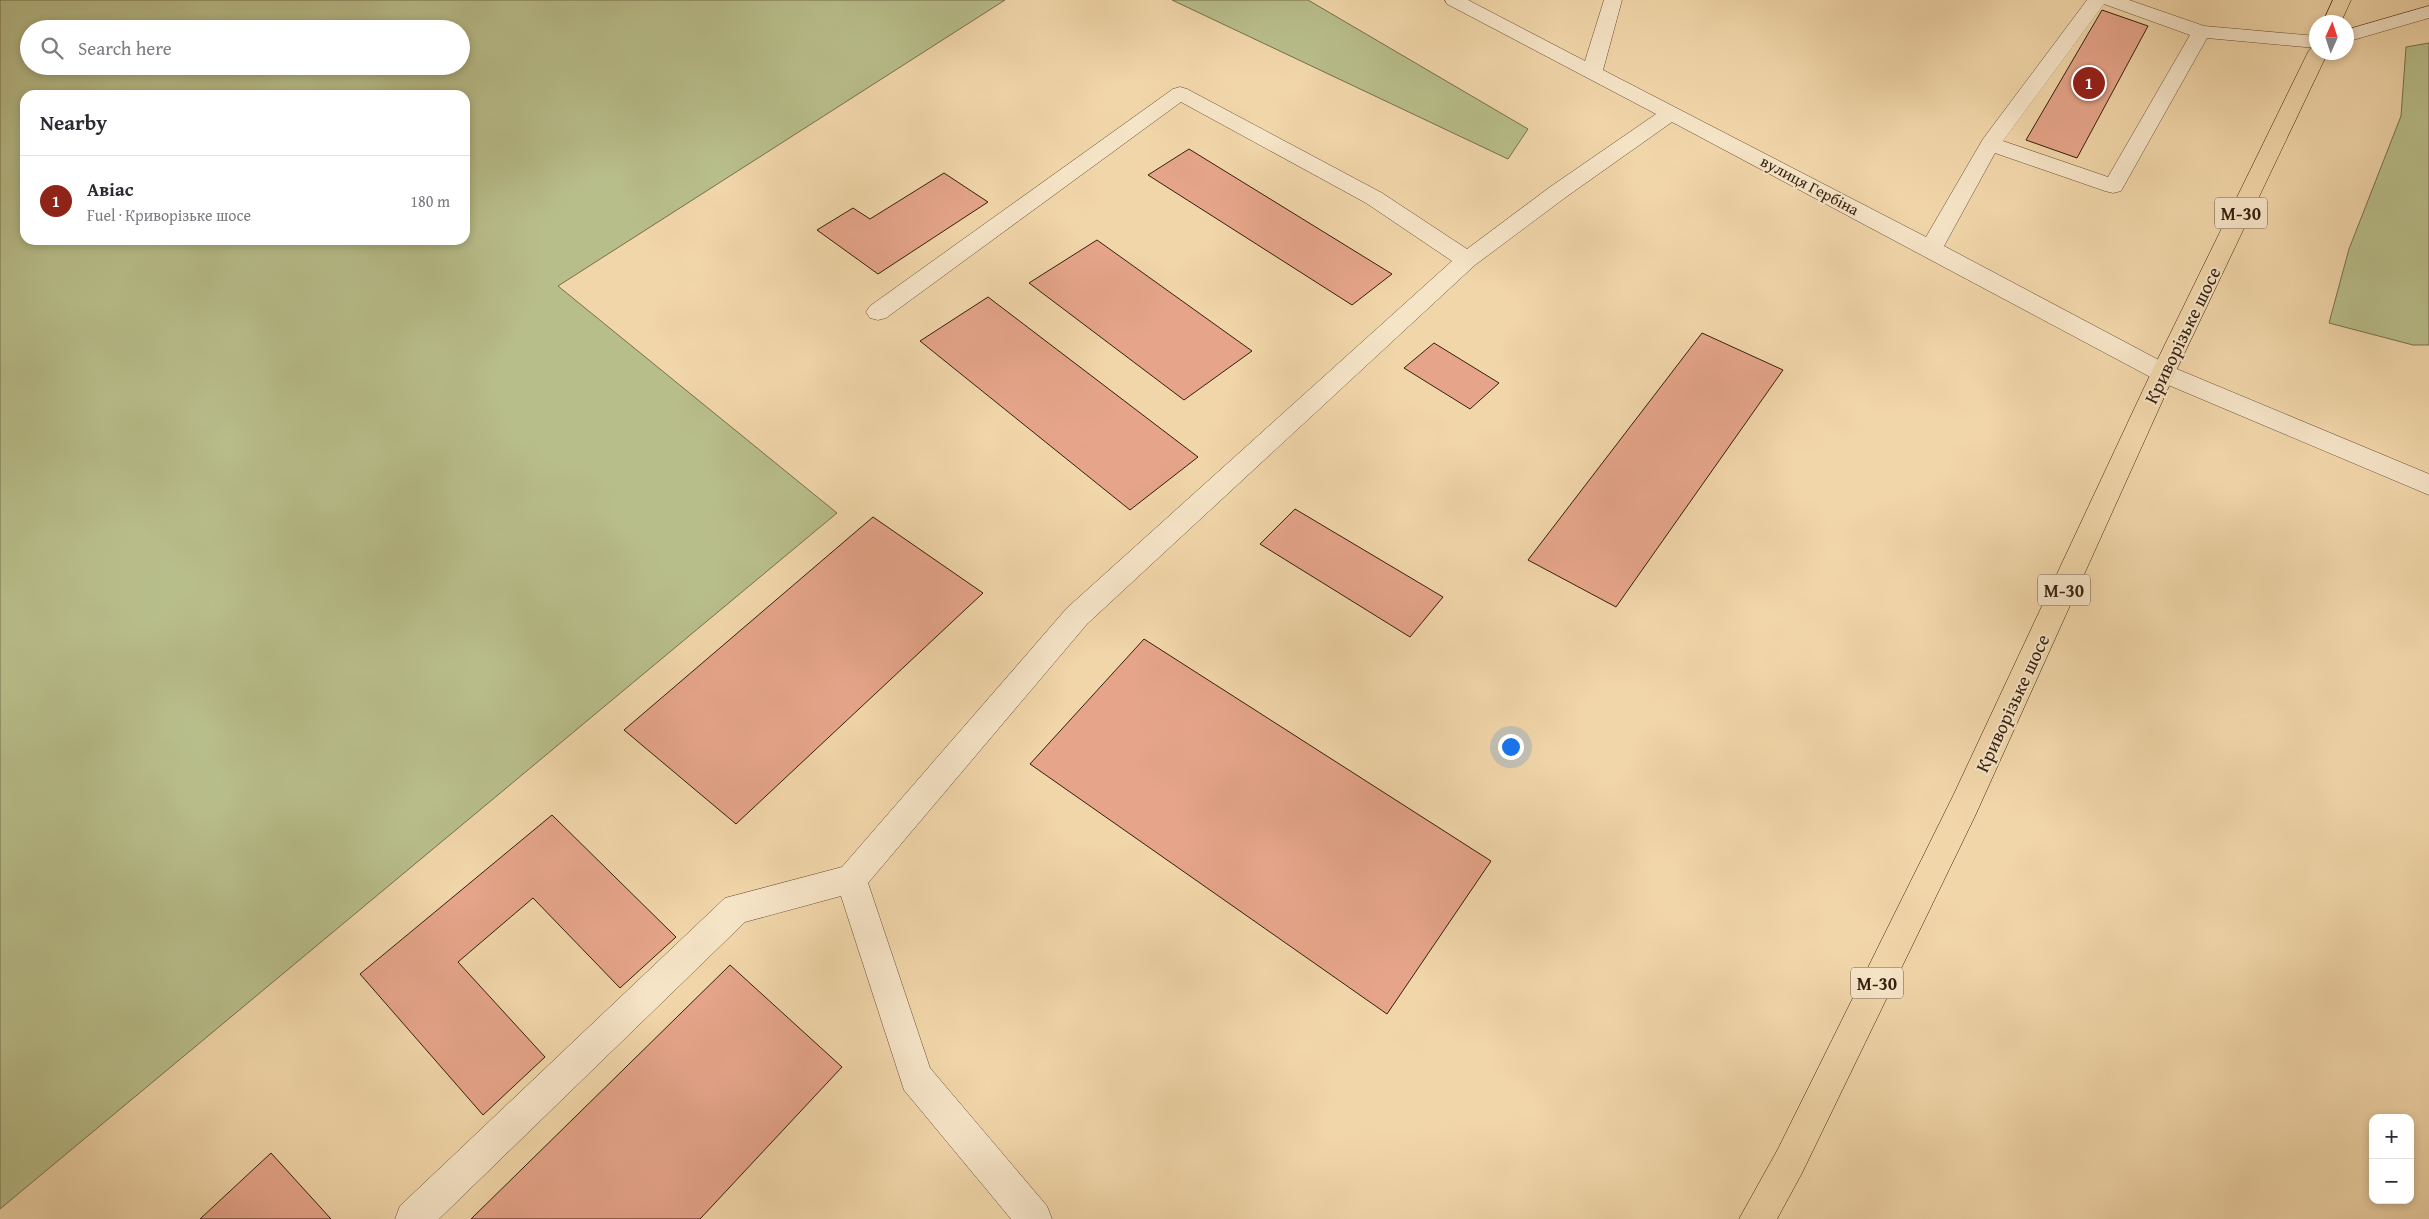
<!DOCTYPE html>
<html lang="en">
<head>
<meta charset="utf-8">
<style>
	:root { --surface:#fff; --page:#f7f7f7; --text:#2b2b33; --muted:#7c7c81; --line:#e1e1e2; --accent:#8f2418 }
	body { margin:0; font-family:"Gentium Book Plus",serif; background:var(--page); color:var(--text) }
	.controls { position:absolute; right:15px; bottom:15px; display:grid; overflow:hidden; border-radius:10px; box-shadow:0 2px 8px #0003 }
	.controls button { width:45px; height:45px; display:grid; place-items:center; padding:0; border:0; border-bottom:1px solid var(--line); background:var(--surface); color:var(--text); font:25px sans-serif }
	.compass { position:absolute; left:2309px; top:15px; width:45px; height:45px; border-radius:50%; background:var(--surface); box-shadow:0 2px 8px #0003; rotate:3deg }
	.you { position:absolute; left:1510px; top:746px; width:18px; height:18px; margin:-12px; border:4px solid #fff; border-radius:50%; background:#1a73e8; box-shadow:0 0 0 8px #1a73e833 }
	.badge { display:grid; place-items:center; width:32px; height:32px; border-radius:50%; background:var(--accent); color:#fff; font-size:16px; font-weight:700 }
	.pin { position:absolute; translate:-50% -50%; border:2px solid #fff; box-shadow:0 1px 5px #0006 }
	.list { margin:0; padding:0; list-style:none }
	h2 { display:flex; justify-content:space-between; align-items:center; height:65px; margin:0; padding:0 20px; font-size:21px }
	h2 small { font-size:16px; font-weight:400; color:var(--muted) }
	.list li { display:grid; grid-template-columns:32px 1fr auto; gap:15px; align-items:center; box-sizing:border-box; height:90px; padding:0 20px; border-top:1px solid var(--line) }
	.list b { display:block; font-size:19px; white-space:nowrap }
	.list p { margin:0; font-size:16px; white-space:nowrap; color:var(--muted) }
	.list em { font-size:16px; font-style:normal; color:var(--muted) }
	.icon { flex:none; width:28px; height:28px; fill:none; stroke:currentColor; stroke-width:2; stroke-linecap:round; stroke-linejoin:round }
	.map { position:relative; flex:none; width:2429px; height:1219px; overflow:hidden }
	.search { position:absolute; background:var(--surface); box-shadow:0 2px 8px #0003; left:20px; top:20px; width:450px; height:55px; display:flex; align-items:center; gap:12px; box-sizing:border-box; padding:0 18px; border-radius:28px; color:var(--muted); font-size:19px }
	.panel { position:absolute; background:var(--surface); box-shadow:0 2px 8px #0003; left:20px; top:90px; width:450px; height:155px; border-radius:15px }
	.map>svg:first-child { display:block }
	.green { fill:#b8be8a; stroke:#766e4c; fill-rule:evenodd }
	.building { fill:#e6a58a; stroke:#351e0d }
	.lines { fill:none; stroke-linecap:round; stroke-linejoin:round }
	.minor-casing { stroke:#644c34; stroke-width:1 }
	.highway-casing { stroke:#351e0d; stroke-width:1 }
	.minor { fill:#f6e4c7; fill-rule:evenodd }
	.highway { fill:#f1d6a9; fill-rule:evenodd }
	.labels { text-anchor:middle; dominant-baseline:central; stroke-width:4; stroke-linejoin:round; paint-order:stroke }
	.far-street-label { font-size:16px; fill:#351e0d; stroke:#f6e4c7 }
	.shield { fill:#f6e4c7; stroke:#6f5945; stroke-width:1 }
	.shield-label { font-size:18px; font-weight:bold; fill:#351e0d }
	.street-label { font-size:19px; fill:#351e0d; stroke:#f6e4c7 }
</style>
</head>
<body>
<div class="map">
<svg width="2429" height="1219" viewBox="0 0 2429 1219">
	<rect width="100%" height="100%" fill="#f1d6a9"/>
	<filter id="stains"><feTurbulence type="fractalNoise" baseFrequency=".004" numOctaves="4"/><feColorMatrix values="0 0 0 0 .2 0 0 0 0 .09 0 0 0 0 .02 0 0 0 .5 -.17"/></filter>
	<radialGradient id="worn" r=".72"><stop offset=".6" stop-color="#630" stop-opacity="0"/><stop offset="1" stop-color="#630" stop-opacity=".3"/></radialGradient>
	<!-- green -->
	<path class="green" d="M0 0H1005L558 286 837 513 0 1209ZM29 29H461V66H29ZM25 95H465V240H25Z
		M1172 0H1308L1528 129 1508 159Z
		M2429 43V345H2413L2329 323 2349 249 2401 116 2406 47Z"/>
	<!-- building -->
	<path class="building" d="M2102 10 2148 26 2077 158 2026 140Z
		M1189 149 1392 274 1352 305 1148 175Z
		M944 173 988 202 878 274 817 230 853 208 870 219Z
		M1097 240 1252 351 1184 400 1029 283Z
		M988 297 1198 457 1130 510 920 341Z
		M1702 333 1783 370 1616 607 1528 560Z
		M1434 343 1499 383 1470 409 1404 368Z
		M1295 509 1443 597 1410 637 1260 544Z
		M873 517 983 593 736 824 624 730Z
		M1144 639 1491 861 1387 1014 1030 764Z
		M552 815 676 937 620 988 533 898 458 962 545 1057 483 1115 360 974Z
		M730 965 842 1067 700 1219H471Z
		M271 1153 331 1219H200Z"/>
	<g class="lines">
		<defs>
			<path id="minor" d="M1445 0H1468L1585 61 1604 0H1622L1603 70 1926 237 1983 139 2087 0H2129L2204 26 2316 36V48L2207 38 2121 191 2113 193 2105 191 1995 153 1944 246 2172 367 2429 474V495L2154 379 1672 122 1566 197 1475 265 1087 624 868 883 930 1068 1047 1206 1052 1219H1011L904 1090 841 896 745 922 439 1219H395L400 1206 725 898 842 867 1067 608 1452 261 1366 203 1181 102 886 318 878 320 870 318 866 312 870 306 1173 89 1180 87 1187 89 1382 193 1467 249 1550 187 1656 114 1447 4ZM2104 4 2190 35 2108 177 2003 141Z
				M2429 6V18L2346 42V30Z"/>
			<path id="highway" d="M2333 0H2351L2341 22H2323Z
				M2316 46V52H2328L2175 373 1975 816 1802 1173 1777 1219H1739L1778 1149 1953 796 2151 373 2308 52 2311 48Z"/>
		</defs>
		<!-- minor casing -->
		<use href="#minor" class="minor-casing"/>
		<!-- highway casing -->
		<use href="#highway" class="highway-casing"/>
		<!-- minor -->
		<use href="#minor" class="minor"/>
		<!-- highway -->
		<use href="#highway" class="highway"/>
	</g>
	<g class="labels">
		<!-- far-street labels -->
		<g class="far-street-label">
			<text transform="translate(1810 185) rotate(28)">вулиця Гербіна</text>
		</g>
		<!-- shield labels -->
		<g class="shield">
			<rect x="2215" y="197.5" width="52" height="31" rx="4"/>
			<rect x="2038" y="574.5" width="52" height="31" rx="4"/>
			<rect x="1851" y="967.5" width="52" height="31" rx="4"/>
		</g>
		<g class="shield-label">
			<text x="2241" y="213">М-30</text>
			<text x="2064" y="590">М-30</text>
			<text x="1877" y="983">М-30</text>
		</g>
		<!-- street labels -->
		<g class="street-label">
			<text transform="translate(2182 335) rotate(-64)">Криворізьке шосе</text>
			<text transform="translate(2012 703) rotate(-65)">Криворізьке шосе</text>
		</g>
	</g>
	<rect width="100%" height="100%" filter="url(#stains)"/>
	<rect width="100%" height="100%" fill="url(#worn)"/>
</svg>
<div class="controls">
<button>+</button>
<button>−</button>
</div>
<svg class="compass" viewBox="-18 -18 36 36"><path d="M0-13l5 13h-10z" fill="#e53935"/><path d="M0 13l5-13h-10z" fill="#7c7c81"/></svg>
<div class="you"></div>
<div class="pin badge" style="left:2089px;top:83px">1</div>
<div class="search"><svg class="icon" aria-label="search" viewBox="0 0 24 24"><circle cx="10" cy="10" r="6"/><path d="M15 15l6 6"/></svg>Search here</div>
<section class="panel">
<h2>Nearby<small></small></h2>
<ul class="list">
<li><span class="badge">1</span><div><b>Авіас</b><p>Fuel · Криворізьке шосе</p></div><em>180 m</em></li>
</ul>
</section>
</div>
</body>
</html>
